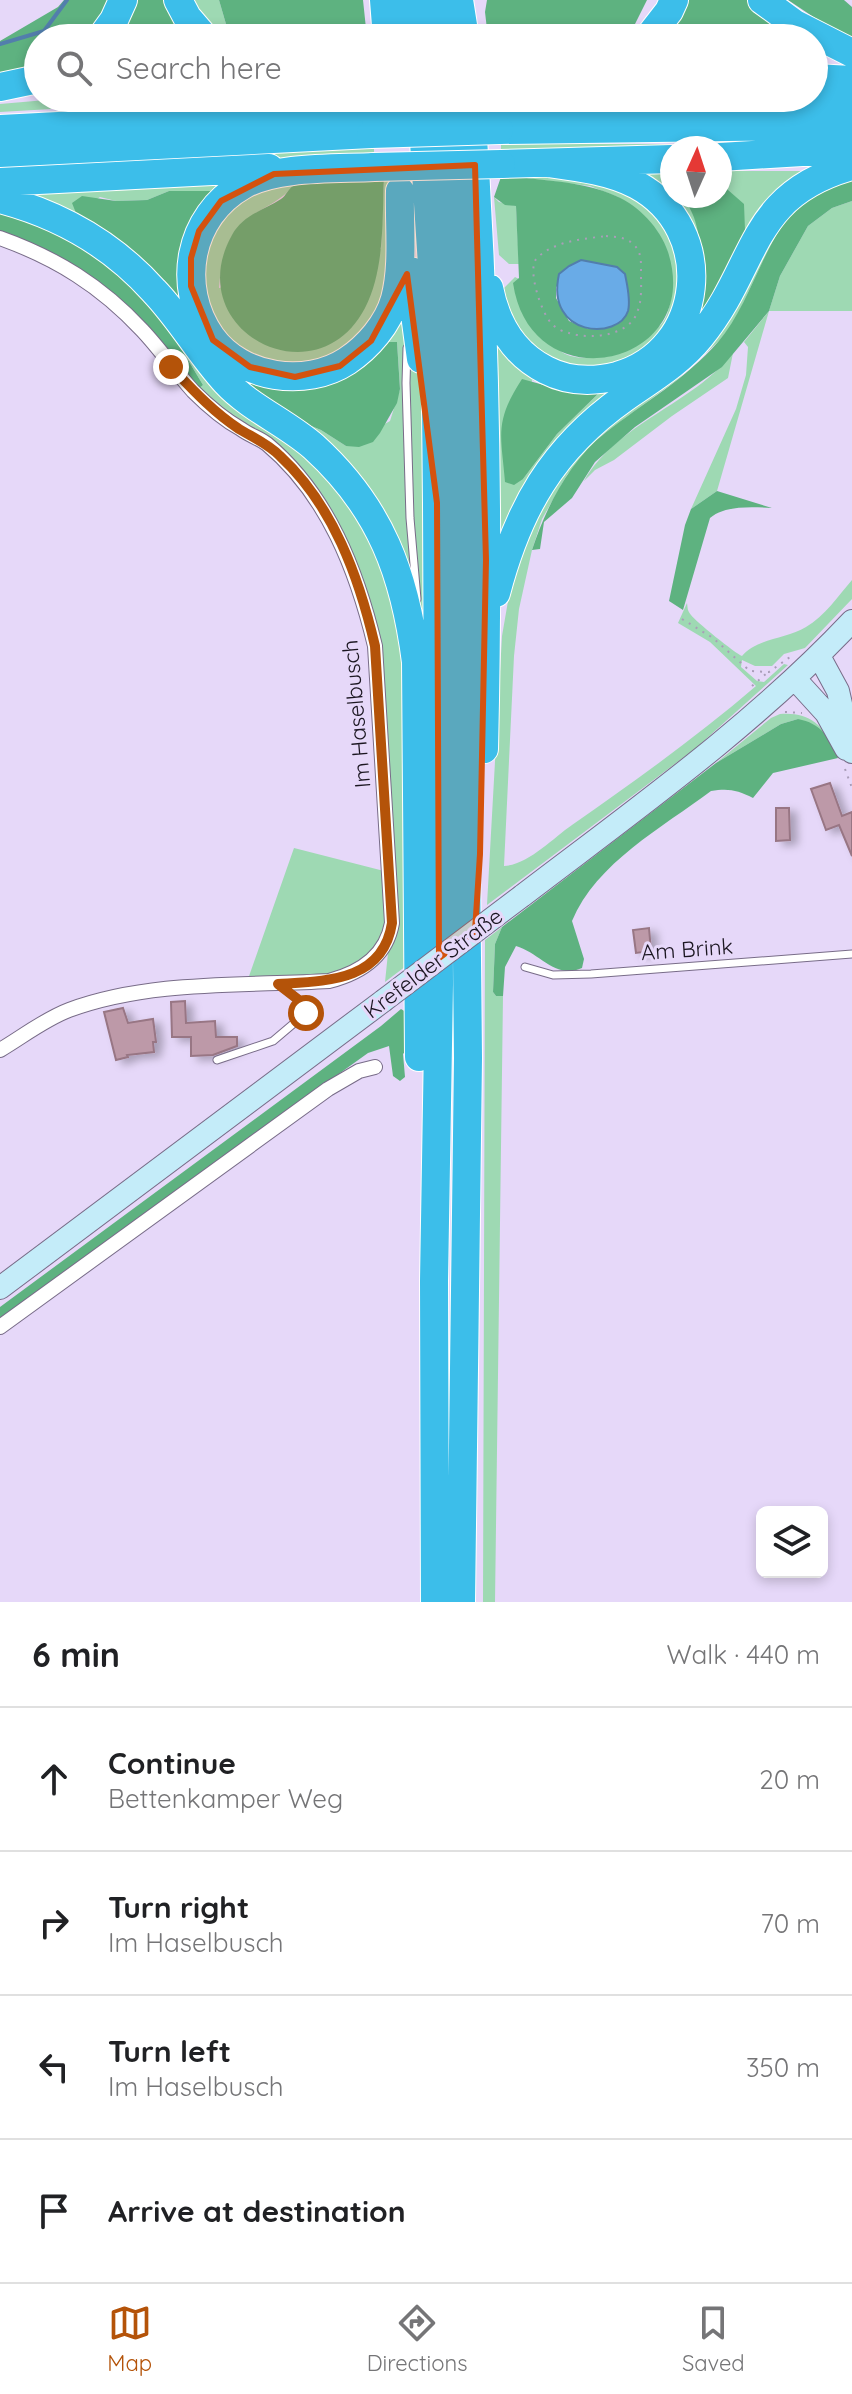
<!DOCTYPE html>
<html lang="en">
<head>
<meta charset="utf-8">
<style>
	:root { --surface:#fff; --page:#f2f2f2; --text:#202124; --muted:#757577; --line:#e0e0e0; --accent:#b45309 }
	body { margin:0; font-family:Quicksand,sans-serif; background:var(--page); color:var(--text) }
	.controls { position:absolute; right:24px; bottom:24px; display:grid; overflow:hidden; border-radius:12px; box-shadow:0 4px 12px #0003 }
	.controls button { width:72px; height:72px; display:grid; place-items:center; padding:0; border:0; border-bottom:2px solid var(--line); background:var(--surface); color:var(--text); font:40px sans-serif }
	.compass { position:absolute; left:660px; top:136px; width:72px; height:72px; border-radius:50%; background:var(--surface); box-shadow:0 4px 12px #0003; rotate:3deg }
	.stop { position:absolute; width:24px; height:24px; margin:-18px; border:6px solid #b45309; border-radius:50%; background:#fff }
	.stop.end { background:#b45309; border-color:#fff; box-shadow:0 2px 8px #0008 }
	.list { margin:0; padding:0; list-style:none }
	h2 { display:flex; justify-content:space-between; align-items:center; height:104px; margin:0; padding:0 32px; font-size:34px }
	h2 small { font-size:26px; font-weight:400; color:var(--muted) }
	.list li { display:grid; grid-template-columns:52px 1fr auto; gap:24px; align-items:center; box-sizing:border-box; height:144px; padding:0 32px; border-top:2px solid var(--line) }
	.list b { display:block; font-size:30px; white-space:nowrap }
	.list p { margin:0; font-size:26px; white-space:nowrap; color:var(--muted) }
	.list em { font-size:26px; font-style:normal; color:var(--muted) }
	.icon { flex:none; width:44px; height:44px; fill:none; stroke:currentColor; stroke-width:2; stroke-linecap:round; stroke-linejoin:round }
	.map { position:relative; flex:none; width:852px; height:1602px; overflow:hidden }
	.search { position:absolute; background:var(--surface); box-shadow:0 4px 12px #0003; left:24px; right:24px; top:24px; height:88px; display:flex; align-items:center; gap:20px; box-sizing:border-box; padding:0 28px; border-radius:44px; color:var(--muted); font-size:30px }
	.sheet { height:680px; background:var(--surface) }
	nav { display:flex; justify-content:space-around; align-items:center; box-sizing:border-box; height:112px; border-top:2px solid var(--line); background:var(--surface); font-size:22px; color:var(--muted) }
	nav a { display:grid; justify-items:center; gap:4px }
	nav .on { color:var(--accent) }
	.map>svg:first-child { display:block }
	.green { fill:#9ed9b3; fill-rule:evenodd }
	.forest { fill:#5eb280; fill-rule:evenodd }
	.water { fill:#69abe7; stroke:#527eac; stroke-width:2 }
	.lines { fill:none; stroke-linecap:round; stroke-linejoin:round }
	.stream { stroke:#527eac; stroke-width:4 }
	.building { fill:#bd99a8; stroke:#987684; stroke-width:2; filter:url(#shadow) }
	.service-casing { stroke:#786c88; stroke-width:9 }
	.minor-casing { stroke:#786c88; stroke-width:16 }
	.secondary-casing { stroke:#786c88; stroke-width:24 }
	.motorway-casing { stroke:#fff; stroke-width:30 }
	.path { stroke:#a99db8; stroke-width:2; stroke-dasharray:2 6; stroke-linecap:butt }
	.service { stroke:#fff; stroke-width:7 }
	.minor { stroke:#fff; stroke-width:14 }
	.secondary { stroke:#c4ecf9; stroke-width:22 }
	.motorway { stroke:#3cbeea; stroke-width:28 }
	.secondary-bridge-casing { stroke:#786c88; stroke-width:24; stroke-linecap:butt }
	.motorway-bridge-casing { stroke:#fff; stroke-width:30; stroke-linecap:butt }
	.secondary-bridge { stroke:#c4ecf9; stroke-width:22 }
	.motorway-bridge { stroke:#3cbeea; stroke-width:28 }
	.route { stroke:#b45309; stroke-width:10 }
	.marked { fill:#d4520e; fill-opacity:0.2; stroke:#d4520e; stroke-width:6; stroke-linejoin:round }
	.labels { text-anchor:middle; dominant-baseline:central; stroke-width:6; stroke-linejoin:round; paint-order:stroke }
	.street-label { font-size:22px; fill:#1b1621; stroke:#e6d8f9 }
</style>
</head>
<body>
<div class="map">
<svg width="852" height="1602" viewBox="0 0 852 1602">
	<defs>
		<filter id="shadow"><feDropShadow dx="7" dy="4" stdDeviation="4" flood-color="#0004"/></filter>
	</defs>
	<rect width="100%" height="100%" fill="#e6d8f9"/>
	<!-- green -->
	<path class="green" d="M193 0H219L226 24 245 38C219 38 205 21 193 0Z
		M69 98H240L0 112V104Z
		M501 144H801L501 155Z
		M374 148V158L0 176V166Z
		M720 171H815L623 393 497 563 492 326 521 362 628 378 698 275 624 172H672V196H720ZM532 380 562 390H602L557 434 523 479Z
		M526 174C561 178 595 181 627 195 644 202 657 217 667 232 714 305 625 400 549 356 522 340 510 319 504 288L515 277 519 279C527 293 549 341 558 349 582 372 647 345 663 322 668 316 669 306 671 299L618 197 590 186 517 177Z
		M355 176 293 186C280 202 263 207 247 219 225 235 221 264 219 288L381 249 384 177 393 176C391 202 390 229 389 255 388 264 389 276 387 285 382 307 368 326 353 341 290 405 172 331 211 242 219 224 226 209 243 200 278 180 317 180 355 176Z
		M239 180 197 227 209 191H169L147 200 116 201 100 197 76 213 2 192Z
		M494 197 499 202 516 206 519 264H509L499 255Z
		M852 201V311H769L717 491 691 509 736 409 746 375 748 347 744 342 769 311 780 276 808 226 832 208Z
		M799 207 770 247 734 322 719 341 677 380 602 435 567 475 542 519 532 550 519 609 514 656 504 866C528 865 553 838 572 825 635 781 698 736 756 686L710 642 678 623 687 603C688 609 687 610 691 615 694 620 736 654 742 656 758 638 786 639 806 627 825 616 838 596 852 580V599L805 648 784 654 772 666H755L742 660 741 667 757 681 764 682 784 664 788 665 696 748 487 905 502 636 513 572 520 548 555 481 771 235Z
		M409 312 420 377 423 413 427 651 405 577 275 411 321 430 346 446 390 421 400 389 397 342 334 382 295 383Z
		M179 345 203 376 308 458 330 479 375 544 401 622 410 963 385 982 388 953 394 936 375 625 312 486 230 417 199 387 203 385Z
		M733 353 728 378 672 416 614 460 595 470 584 481C618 422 692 405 733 353Z
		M780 714C809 712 822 724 834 748L798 719 781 724 716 763 771 718Z
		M294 848 384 871C385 891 393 922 384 939 359 988 293 978 248 979Z
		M502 927 495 944 493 992 496 996H503L495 1602H483L485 940Z"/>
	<!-- forest -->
	<path class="forest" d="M64 0H109L100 21 87 38H38V70L0 81V41L58 7Z
		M134 0H169L196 38H113Z
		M219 0H363L367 38H245L226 24Z
		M487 0H647L635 24 621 38H488L485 12Z
		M687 0H750L797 38H662Z
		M788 0H844L852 7V38L833 30Z
		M502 174C540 182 579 179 616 196 639 206 660 228 668 252 705 367 531 405 513 283L519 278 516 206 505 205 494 197ZM556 286 589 329 569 321 556 298Z
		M384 177C382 220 385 269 365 308 316 402 179 330 232 235 243 215 264 210 281 199 286 196 288 189 293 186 306 177 365 178 384 177Z
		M852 179V201L832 208 808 226 780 276 769 311 722 367 635 427 595 462 572 498 544 522 540 549 532 550C546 507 569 462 605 433 643 403 686 379 718 342 755 299 765 227 812 195 823 187 840 184 852 179Z
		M720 183 744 204 745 230 731 269 696 321C700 287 709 221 680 196H720Z
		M169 191H210L192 310 76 213 72 203 82 196 116 201 147 200Z
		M0 210 77 241 133 284 179 345 203 385 199 388C136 318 96 259 0 233Z
		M383 342H397L400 389 397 403 380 433 373 442 359 447 346 446 321 430 275 411 241 379Z
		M522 379 562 390 603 389 557 434 523 479 514 485 505 482C501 434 494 422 522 379Z
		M717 491 772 508C753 507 725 505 710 518L683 610 669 601 685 525 691 509Z
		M798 719C820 723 831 738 838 758L773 773 753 798C738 790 728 788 711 791 663 827 596 863 572 921L584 959 582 968C556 980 540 953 516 946L505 967 503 996H496L493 992 495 944 502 927 716 763 781 724Z
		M401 1009 409 1014V1047L403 1054 405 1077 400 1081 393 1076 389 1046 368 1053 117 1233 0 1321V1307L381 1026Z"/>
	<!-- water -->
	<path class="water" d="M581 260 617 267 625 274C627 285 631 300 628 311 619 340 545 338 559 274L569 266Z"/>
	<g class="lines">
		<!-- stream -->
		<path class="stream" d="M0 44 44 31 67 0"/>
	</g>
	<!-- building -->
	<path class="building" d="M830 783 842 816 852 812V856L839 825 826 830 811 789Z
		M776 808H789L790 840 776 841Z
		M649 928 651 951 636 953 633 930Z
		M185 1001 186 1023 215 1021 216 1037H237V1046L213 1055 191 1056V1037H172L171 1002Z
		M123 1008 128 1023 153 1019 156 1042H153L154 1052 127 1055 128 1057 116 1060 104 1012Z"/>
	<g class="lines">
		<defs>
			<path id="service" d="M407 348 406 383 410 518 417 599
				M525 967 553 975 591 974 852 954
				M217 1060 273 1041 306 1013 300 1001 280 985"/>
			<path id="minor" d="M0 238C56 258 101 286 142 330 160 349 175 371 193 391 207 405 223 419 241 429 249 435 259 438 267 444 328 495 357 571 375 646L392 923C386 957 360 973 329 981 244 986 150 980 69 1010 45 1019 22 1037 0 1050
				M0 1327 328 1089 359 1071 375 1067"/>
			<path id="secondary" d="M819 656 838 691 852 752
				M795 679 826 713 846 749
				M522 896C636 809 753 726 852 621
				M0 1288 383 1001"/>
			<path id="motorway" d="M178 0 187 17 205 38
				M384 0 387 38
				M409 0 414 38
				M434 0 438 38
				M459 0 465 38
				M762 0 795 24 852 53
				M101 38 114 20 123 0
				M648 38 669 11 674 0
				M814 78 852 80
				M0 87 38 79
				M445 107 458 309 463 563 468 1058 461 1602
				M471 107C486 321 489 535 484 749
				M498 107 852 105
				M422 111 435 311 437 503 439 985 434 1281 435 1602
				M0 129 370 110
				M499 130 802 126 852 128
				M0 153 371 134
				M720 157 852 149
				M501 164 672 159
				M374 167C335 169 276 166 243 185 188 216 176 287 211 337 241 379 306 388 347 361 368 347 388 324 395 299 404 265 399 226 400 191
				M0 182 269 168
				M0 199C61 215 112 244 154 291 181 319 200 354 226 382 250 408 287 423 314 447 381 508 405 575 416 662L419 1057
				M409 270 421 359
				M489 288C496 324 514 354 546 370 569 382 593 382 617 376 706 351 718 229 637 185 611 171 578 167 548 163
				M496 593C518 509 552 449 624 398 651 379 679 363 700 337 759 265 747 195 852 166"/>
		</defs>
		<!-- service casing -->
		<use href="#service" class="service-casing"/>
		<!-- minor casing -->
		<use href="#minor" class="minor-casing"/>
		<!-- secondary casing -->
		<use href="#secondary" class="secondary-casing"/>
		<!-- motorway casing -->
		<use href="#motorway" class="motorway-casing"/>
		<!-- path -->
		<path class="path" d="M606 236C616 237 627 237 634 245 642 252 641 264 641 274 641 286 642 299 638 310 631 336 591 340 569 333 564 332 557 329 553 325 542 316 526 268 537 258 554 241 583 239 606 236Z
			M682 619 713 638 750 671 769 672 790 657
			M752 686 768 672
			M785 712 802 713
			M845 769 852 788"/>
		<!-- service -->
		<use href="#service" class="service"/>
		<!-- minor -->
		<use href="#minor" class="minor"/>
		<!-- secondary -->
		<use href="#secondary" class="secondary"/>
		<!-- motorway -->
		<use href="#motorway" class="motorway"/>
		<defs>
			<path id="secondary-bridge" d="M383 1001 522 896"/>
			<path id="motorway-bridge" d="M370 110 498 107
				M371 134 499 130
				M374 167 501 164"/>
		</defs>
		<!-- secondary-bridge casing -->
		<use href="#secondary-bridge" class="secondary-bridge-casing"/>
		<!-- motorway-bridge casing -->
		<use href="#motorway-bridge" class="motorway-bridge-casing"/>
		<!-- secondary-bridge -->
		<use href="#secondary-bridge" class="secondary-bridge"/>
		<!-- motorway-bridge -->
		<use href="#motorway-bridge" class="motorway-bridge"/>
	</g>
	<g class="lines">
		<!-- route -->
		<path class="route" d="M171 367C192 389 213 412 239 429 254 438 268 444 280 456 333 505 359 577 375 646L392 923C383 982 325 981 278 984L300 1001 306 1013"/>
	</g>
	<!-- marked area -->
	<path class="marked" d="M475 165 486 560 480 854 475 931 439 958 437 503 407 274 371 341 340 366 295 377 250 367 213 340 191 286V258L199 231 221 201 274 174Z"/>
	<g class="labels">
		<!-- street labels -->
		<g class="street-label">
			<text transform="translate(356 714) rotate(-95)">Im Haselbusch</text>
			<text transform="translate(687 949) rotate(-4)">Am Brink</text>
			<text transform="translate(433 963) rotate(-37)">Krefelder Straße</text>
		</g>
	</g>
</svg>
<div class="controls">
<button><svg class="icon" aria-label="layers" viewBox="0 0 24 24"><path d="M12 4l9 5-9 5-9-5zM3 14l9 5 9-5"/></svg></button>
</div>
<svg class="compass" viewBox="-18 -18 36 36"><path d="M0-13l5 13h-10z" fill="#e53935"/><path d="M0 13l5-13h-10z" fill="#757577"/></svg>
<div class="stop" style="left:306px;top:1013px"></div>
<div class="stop end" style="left:171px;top:367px"></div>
<div class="search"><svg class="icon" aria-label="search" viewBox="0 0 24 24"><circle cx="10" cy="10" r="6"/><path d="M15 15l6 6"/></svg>Search here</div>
</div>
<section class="sheet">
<h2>6 min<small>Walk · 440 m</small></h2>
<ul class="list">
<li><svg class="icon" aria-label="ahead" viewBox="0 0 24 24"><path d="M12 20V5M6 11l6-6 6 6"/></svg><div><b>Continue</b><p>Bettenkamper Weg</p></div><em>20 m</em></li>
<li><svg class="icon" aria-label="right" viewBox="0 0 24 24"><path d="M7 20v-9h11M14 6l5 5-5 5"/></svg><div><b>Turn right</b><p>Im Haselbusch</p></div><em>70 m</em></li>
<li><svg class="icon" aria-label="left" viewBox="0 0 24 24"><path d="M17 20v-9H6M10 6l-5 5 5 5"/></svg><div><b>Turn left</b><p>Im Haselbusch</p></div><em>350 m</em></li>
<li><svg class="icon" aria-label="arrive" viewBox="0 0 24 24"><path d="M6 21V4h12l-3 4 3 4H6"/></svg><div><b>Arrive at destination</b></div></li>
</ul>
</section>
<nav>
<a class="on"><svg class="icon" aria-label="map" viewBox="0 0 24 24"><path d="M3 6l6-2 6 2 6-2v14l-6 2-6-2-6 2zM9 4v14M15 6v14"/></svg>Map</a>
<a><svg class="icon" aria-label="directions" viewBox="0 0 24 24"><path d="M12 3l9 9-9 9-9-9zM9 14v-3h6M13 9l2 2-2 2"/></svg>Directions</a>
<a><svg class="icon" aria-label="saved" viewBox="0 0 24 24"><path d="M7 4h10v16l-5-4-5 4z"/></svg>Saved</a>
</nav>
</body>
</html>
